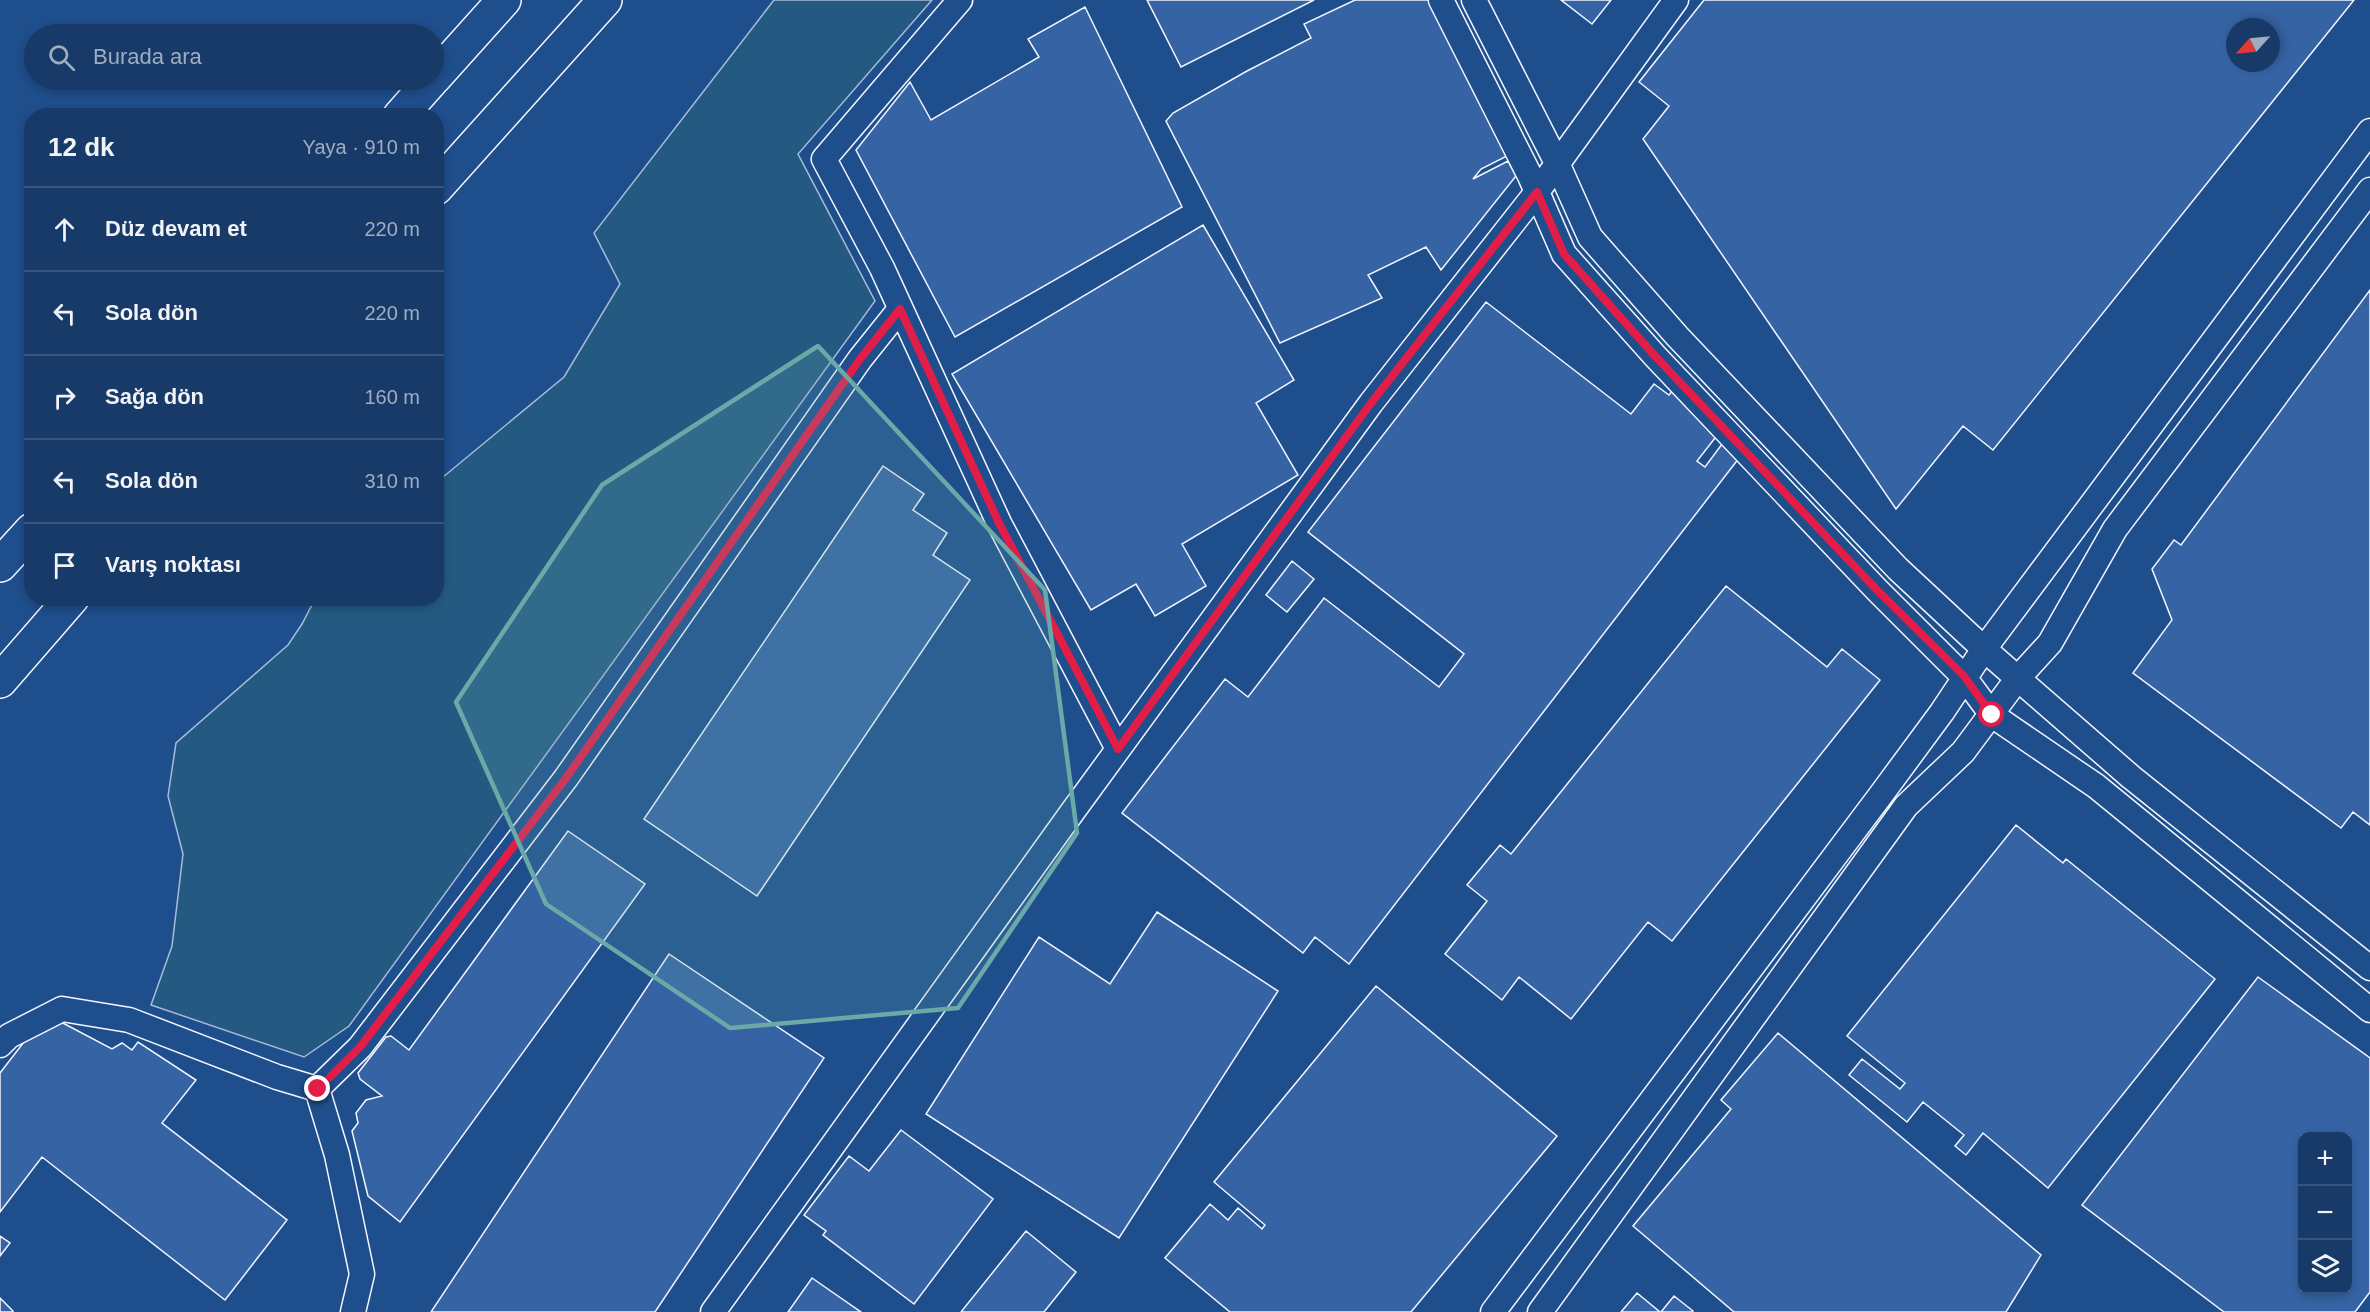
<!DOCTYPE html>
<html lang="tr">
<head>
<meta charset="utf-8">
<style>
	:root { --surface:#173a69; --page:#20416f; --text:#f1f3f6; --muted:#9eadc0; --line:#36547d }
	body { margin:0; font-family:Helvetica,sans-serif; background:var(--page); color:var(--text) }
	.controls { position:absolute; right:18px; bottom:18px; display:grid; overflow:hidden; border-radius:12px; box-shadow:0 3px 9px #0003 }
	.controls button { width:54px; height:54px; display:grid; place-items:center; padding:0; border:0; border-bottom:2px solid var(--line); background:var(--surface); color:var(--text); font:30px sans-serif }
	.compass { position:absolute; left:2226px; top:18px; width:54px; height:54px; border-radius:50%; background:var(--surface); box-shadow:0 3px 9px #0003; rotate:243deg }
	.stop { position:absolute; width:18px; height:18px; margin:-14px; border:4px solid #e11d48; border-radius:50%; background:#fff }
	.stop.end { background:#e11d48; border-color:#fff; box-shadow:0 2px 6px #0008 }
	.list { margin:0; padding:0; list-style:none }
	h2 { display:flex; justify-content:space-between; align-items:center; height:78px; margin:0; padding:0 24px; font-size:26px }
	h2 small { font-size:20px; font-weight:400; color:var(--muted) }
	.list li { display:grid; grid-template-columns:39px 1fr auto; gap:18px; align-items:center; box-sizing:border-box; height:84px; padding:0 24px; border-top:2px solid var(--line) }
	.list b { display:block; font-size:22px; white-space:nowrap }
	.list em { font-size:20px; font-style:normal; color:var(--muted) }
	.icon { flex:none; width:33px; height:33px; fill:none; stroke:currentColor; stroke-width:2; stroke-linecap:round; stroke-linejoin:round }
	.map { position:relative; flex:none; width:2370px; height:1312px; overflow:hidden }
	.search { position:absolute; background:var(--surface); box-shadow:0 3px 9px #0003; left:24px; top:24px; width:420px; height:66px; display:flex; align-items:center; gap:15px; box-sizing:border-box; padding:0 21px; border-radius:33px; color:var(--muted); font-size:22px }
	.panel { position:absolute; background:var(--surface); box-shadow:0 3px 9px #0003; left:24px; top:108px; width:420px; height:498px; border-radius:24px }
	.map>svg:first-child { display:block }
	.green { fill:#245a82; stroke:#a8bbd7; stroke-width:1.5 }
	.building { fill:#3563a3; stroke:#f2f6ff; stroke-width:1.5; fill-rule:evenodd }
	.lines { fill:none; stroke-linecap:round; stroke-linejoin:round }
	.minor-casing { stroke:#f2f6ff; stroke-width:27 }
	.highway-casing { stroke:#f2f6ff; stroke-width:36 }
	.minor { stroke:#1f4e8c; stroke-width:24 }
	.highway { stroke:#1f4e8c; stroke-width:33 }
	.route { stroke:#e11d48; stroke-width:8 }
	.marked { fill:#6aa9a8; fill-opacity:0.2; stroke:#6aa9a8; stroke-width:4.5; stroke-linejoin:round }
</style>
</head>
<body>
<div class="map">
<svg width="2370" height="1312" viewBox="0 0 2370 1312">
	<rect width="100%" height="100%" fill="#1f4e8c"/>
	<!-- green -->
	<path class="green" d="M774 0H932L798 154 875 301 349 1026 304 1057 151 1005 172 946 183 854 168 796 176 743 288 645 302 624 315 599 436 598 437 482 564 377 620 284 594 233Z"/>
	<!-- building -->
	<path class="building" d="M1147 0H1314L1181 67Z
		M1355 0H1432L1511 154 1481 169 1473 179 1508 161 1516 176 1441 270 1426 247 1368 275 1382 298 1280 343 1166 121 1173 113 1247 71 1311 38 1304 24Z
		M1561 0H1611L1592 24Z
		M1704 0H2354L1993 450 1963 426 1896 509 1643 139 1669 106 1639 82ZM2235 27H2271V63H2235Z
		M1085 7 1182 207 955 337 856 150 910 82 931 120 1039 57 1028 39Z
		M1203 225 1294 380 1256 403 1298 475 1182 544 1206 586 1155 616 1136 584 1091 610 952 374Z
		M2370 290V825L2353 812 2341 828 2133 673 2172 620 2152 569 2174 540 2181 545Z
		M1486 302 1631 414 1654 384 1669 395 1673 390 1722 429 1697 461 1705 467 1722 444 1739 458 1349 964 1315 937 1303 953 1122 813 1225 679 1248 697 1324 598 1439 687 1464 654 1308 532Z
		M883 466 924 494 913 510 947 533 933 555 970 580 757 896 644 819Z
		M1292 561 1314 579 1287 612 1266 595Z
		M1726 586 1827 667 1842 649 1880 680 1672 941 1648 922 1571 1019 1519 977 1502 1000 1445 954 1487 901 1467 885 1500 845 1511 854Z
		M2016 825 2063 863 2066 859 2215 979 2048 1188 1983 1133 1966 1155 1955 1146 1964 1135 1923 1102 1907 1122 1849 1075 1862 1059 1900 1089 1905 1083 1847 1036Z
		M568 831 645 884 400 1222 368 1196 352 1131 358 1123 356 1113 366 1100 382 1096 360 1079 358 1073 386 1037 391 1036 409 1050Z
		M1157 912 1278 991 1119 1238 926 1114 1039 937 1110 984Z
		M669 954 824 1058 655 1312H431Z
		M2258 977 2370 1058V1292L2355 1312H2224L2082 1205ZM2302 1136H2348V1290H2302Z
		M1376 986 1557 1136 1411 1312H1230L1165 1258 1210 1204 1228 1220 1238 1208 1262 1229 1265 1225 1214 1182Z
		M59 1021 112 1049 122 1043 132 1050 138 1042 196 1080 162 1123 287 1220 225 1300 42 1157 0 1212V1073L27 1038Z
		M1778 1033 2041 1255 2006 1312H1734L1633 1226 1731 1109 1721 1100Z
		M901 1130 993 1199 914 1304 823 1235 826 1231 804 1215 849 1156 869 1171Z
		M1026 1231 1076 1272 1044 1312H961Z
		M0 1236 10 1243 0 1256Z
		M812 1278 861 1312H788Z
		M1637 1293 1660 1312H1621Z
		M1674 1296 1693 1311 1692 1312H1661Z
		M0 1298 13 1311V1312H0Z"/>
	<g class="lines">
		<defs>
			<path id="minor" d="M960 0 824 159 882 268 999 523 1118 749
				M1441 0 1530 176 1564 254 1655 356 1877 590 1964 677 1992 715 2096 786 2370 1010
				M1474 0 1557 163 1590 237 1677 336 1898 569 1984 649 2131 777 2370 968
				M0 1045 9 1036 62 1009 129 1020 277 1077 317 1089
				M317 1089 360 1047 566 778 860 359 900 309
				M317 1089 337 1155 362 1274 353 1312
				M713 1312 1073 811 1371 403 1537 192 1676 0
				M1493 1312 1883 792 1942 712 1984 649 2370 131
				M1540 1312 1906 806 1963 752 2018 678 2050 643 2115 529 2370 190"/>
			<path id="highway" d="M434 78 504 0
				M400 116 432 80
				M436 188 605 0
				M0 565 32 530
				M0 681 72 598"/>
		</defs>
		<!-- minor casing -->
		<use href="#minor" class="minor-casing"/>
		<!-- highway casing -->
		<use href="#highway" class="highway-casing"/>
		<!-- minor -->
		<use href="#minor" class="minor"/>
		<!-- highway -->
		<use href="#highway" class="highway"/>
	</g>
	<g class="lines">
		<!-- route -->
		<path class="route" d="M318 1089 360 1047 566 778 860 359 900 309 999 523 1118 749 1371 403 1537 192 1564 254 1655 356 1877 590 1964 676 1992 715"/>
	</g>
	<!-- marked area -->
	<path class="marked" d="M818 346 1045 590 1077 833 958 1008 730 1028 546 904 456 702 602 485Z"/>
</svg>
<div class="controls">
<button>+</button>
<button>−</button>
<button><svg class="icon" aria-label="layers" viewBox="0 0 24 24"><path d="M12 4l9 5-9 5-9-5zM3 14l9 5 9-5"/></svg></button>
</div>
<svg class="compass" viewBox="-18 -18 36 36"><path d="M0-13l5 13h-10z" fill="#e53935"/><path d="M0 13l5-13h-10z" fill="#9eadc0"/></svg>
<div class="stop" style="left:1992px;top:715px"></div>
<div class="stop end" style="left:318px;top:1089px"></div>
<div class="search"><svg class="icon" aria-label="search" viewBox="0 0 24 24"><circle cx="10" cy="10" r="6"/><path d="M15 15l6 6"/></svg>Burada ara</div>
<section class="panel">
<h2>12 dk<small>Yaya · 910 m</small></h2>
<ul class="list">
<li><svg class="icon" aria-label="ahead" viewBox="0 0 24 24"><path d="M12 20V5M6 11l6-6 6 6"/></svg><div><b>Düz devam et</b></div><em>220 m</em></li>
<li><svg class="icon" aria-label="left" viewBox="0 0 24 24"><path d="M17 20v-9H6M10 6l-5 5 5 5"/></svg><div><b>Sola dön</b></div><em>220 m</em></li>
<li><svg class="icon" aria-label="right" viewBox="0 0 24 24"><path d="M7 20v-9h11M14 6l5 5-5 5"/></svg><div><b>Sağa dön</b></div><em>160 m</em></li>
<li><svg class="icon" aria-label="left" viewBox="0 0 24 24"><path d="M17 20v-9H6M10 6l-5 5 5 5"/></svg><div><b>Sola dön</b></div><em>310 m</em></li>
<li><svg class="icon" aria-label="arrive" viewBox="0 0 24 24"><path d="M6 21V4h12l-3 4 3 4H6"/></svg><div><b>Varış noktası</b></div></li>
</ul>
</section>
</div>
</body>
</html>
